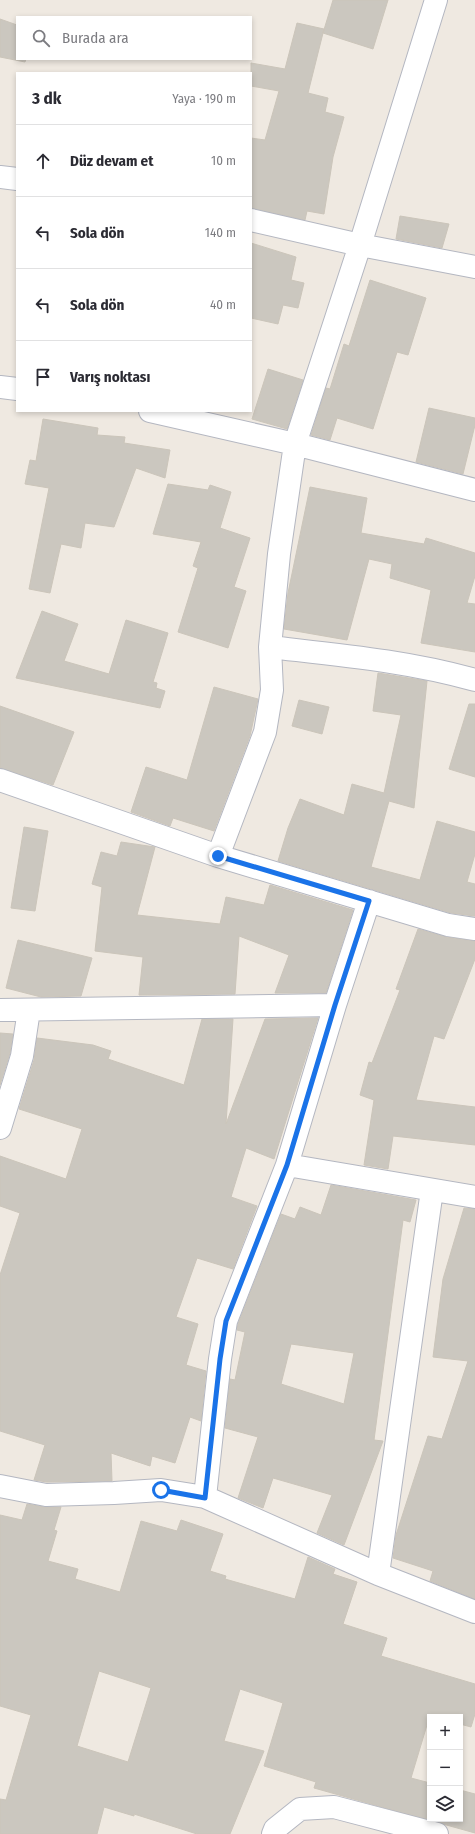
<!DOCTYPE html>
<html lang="tr">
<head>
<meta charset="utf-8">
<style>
	:root { --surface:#fff; --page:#f2f2f3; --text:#2b2b33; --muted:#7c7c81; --line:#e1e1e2 }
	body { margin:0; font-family:"Fira Sans Condensed",sans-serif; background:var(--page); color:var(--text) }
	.controls { position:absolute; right:12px; bottom:12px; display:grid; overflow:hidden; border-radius:0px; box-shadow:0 2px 6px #0003 }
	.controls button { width:36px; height:36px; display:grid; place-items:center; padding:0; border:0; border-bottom:1px solid var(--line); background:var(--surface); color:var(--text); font:20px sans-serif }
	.stop { position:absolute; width:12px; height:12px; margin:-9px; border:3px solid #1a73e8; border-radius:50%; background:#fff }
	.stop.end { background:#1a73e8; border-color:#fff; box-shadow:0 1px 4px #0008 }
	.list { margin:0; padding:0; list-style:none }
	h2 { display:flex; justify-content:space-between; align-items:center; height:52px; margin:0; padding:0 16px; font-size:17px }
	h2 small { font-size:13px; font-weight:400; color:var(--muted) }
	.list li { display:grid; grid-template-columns:26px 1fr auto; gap:12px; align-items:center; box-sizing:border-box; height:72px; padding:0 16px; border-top:1px solid var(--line) }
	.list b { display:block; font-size:15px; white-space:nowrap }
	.list em { font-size:13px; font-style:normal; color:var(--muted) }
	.icon { flex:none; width:22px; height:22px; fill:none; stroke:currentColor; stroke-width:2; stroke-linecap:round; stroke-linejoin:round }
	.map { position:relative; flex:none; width:475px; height:1834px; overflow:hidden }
	.search { position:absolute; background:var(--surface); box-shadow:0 2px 6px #0003; left:16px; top:16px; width:236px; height:44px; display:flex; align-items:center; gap:10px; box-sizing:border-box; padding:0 14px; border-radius:0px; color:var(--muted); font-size:15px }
	.panel { position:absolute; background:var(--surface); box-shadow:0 2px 6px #0003; left:16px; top:72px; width:236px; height:340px; border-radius:0px }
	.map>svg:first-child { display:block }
	.building { fill:#cbc7bf; stroke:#cbc5ba; fill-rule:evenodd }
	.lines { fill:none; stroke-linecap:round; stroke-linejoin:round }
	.minor-casing { stroke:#b4b7c1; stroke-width:24 }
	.minor { stroke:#fff; stroke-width:22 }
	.route { stroke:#1a73e8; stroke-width:5 }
</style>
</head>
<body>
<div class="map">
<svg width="475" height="1834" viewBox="0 0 475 1834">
	<rect width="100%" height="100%" fill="#efe9e1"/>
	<!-- building -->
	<path class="building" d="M333 0H388L373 49 323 33Z
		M0 19 17 25V59H26L25 62 0 57Z
		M297 23 324 29 308 93 328 98 325 112 344 117 333 157 324 214 307 211 305 220 251 208V138L265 140 279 91 251 86V63L285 69Z
		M400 216 449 224 442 248 396 239Z
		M251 243 296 257 291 280 304 283 298 308 283 305 278 324 251 318Z
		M370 280 426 298 408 355 397 352 373 429 337 418 330 440 311 435 326 388 330 389 344 344 349 346Z
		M268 369 303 380 287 429 252 419Z
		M429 408 475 418V425L463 474 416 462Z
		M43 419 98 428 97 435 125 437 124 443 170 450 165 478 136 468 114 527 85 523 81 548 61 544 50 593 29 589 49 488 25 484 30 460 36 461Z
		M168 484 208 490 210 485 231 492 220 528 250 538 234 587 246 591 228 648 178 632 198 568 193 566 201 542 153 534Z
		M310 487 367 498 361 533 424 544 426 538 475 553V576L467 603 475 604V652L421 643 431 590 390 578 392 564 369 559 347 640 284 629 288 593Z
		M42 611 78 624 64 661 109 674 126 620 168 633 153 682 157 683 156 688 165 691 160 708 16 678Z
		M378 673 427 681 414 808 389 801 371 867 420 880 437 821 475 832V854L467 882 475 884V916L451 913 278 861 288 828 300 799 344 815 352 784 384 793 401 715 373 711Z
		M214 687 258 699 250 736 214 831 173 818 170 826 131 812 146 767 187 780Z
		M299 700 329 707 322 734 292 726Z
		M469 704H475V777L449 769Z
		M0 706 74 732 53 785 0 768Z
		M24 827 48 831 35 911 11 908Z
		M121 842 155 847 137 915 220 924 226 897 264 905 270 885 353 910 326 993H275L289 955 239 936 235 994 139 995 143 957 95 951 102 887 92 884 101 852 117 856Z
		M418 929 446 937 475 941V959L444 1039 434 1036 416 1100 475 1107V1145L393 1136 388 1169 364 1165 374 1100 360 1095 369 1062 372 1063 400 990 396 989Z
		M18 940 92 958 81 996 41 997 6 988Z
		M318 1018 274 1159 246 1148 231 1197 257 1206 233 1269 197 1258 176 1317 198 1324 186 1365 206 1371 201 1421 190 1417 175 1463 152 1456 150 1466 111 1453 112 1481 47 1482 34 1480 45 1445 0 1431V1275L20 1213 0 1206V1156L66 1179 82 1129 19 1109 34 1060 37 1038 93 1045 111 1051 108 1059 184 1085 202 1019H233L226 1124 265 1019Z
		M0 1033 13 1034 10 1053 0 1085Z
		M331 1185 416 1200 410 1222 403 1220 374 1440 383 1441 344 1545 317 1533 332 1495 273 1478 263 1508 238 1498 258 1437 225 1428 230 1379 235 1380 245 1332 237 1330 238 1324 281 1214 295 1219 300 1207 321 1215ZM291 1344 354 1353 344 1404 281 1384Z
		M464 1208 475 1209V1599L430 1581 433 1571 393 1558 396 1535 428 1436 442 1439 468 1361 433 1357 443 1279Z
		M27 1504 44 1507H61L54 1530 57 1531 48 1561 78 1569 75 1579 120 1592 141 1521 177 1531 181 1520 223 1534 210 1571 226 1576 225 1579 295 1599 308 1557 335 1569 333 1574 357 1582 343 1624 387 1638 381 1656 475 1684V1714L471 1727 460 1724V1717H436L430 1715 411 1778 430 1783V1819H460V1790L475 1794V1833L314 1788 316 1782 264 1766 283 1703 240 1689 224 1741 264 1751 230 1834H197L134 1814V1816L104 1807 97 1834H0V1799L6 1800 31 1715 0 1706V1515L22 1520ZM99 1671 151 1688 128 1762 77 1746Z"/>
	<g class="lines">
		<defs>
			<path id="minor" d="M0 177 17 179
				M251 220 360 245 475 267
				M0 387 17 389
				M150 411 295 444 475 490
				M270 647C339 655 408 661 475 680
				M0 780 218 856 448 925 475 929
				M218 856 265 732 272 690 270 647 279 554 295 444 360 245 436 0
				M0 1010 335 1005
				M0 1128 22 1056 29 1010
				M287 1165 475 1197
				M0 1486 46 1495 114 1493 161 1490 205 1497 378 1574 475 1612
				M205 1497 220 1359 226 1321 287 1165 335 1005 369 901
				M378 1574 432 1190
				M273 1834 275 1829 300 1809 334 1807 437 1834"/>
		</defs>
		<!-- minor casing -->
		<use href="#minor" class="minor-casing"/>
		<!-- minor -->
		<use href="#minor" class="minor"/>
	</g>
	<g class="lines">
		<!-- route -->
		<path class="route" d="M161 1490 205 1498 220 1359 226 1321 287 1165 335 1005 369 901 218 856"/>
	</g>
</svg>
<div class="controls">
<button>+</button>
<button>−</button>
<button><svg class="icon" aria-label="layers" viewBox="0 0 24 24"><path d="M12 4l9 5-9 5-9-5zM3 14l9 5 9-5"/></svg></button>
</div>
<div class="stop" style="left:161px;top:1490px"></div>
<div class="stop end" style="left:218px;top:856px"></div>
<div class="search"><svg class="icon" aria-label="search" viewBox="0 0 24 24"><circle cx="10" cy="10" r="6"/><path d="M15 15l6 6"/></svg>Burada ara</div>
<section class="panel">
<h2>3 dk<small>Yaya · 190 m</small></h2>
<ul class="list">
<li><svg class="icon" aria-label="ahead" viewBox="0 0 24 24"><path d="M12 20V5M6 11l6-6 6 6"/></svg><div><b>Düz devam et</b></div><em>10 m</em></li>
<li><svg class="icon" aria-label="left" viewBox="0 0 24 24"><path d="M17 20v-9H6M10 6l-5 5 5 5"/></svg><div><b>Sola dön</b></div><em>140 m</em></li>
<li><svg class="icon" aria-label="left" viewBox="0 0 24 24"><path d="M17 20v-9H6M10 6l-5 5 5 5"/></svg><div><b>Sola dön</b></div><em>40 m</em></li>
<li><svg class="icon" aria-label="arrive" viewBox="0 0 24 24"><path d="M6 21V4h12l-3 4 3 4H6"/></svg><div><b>Varış noktası</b></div></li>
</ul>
</section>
</div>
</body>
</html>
